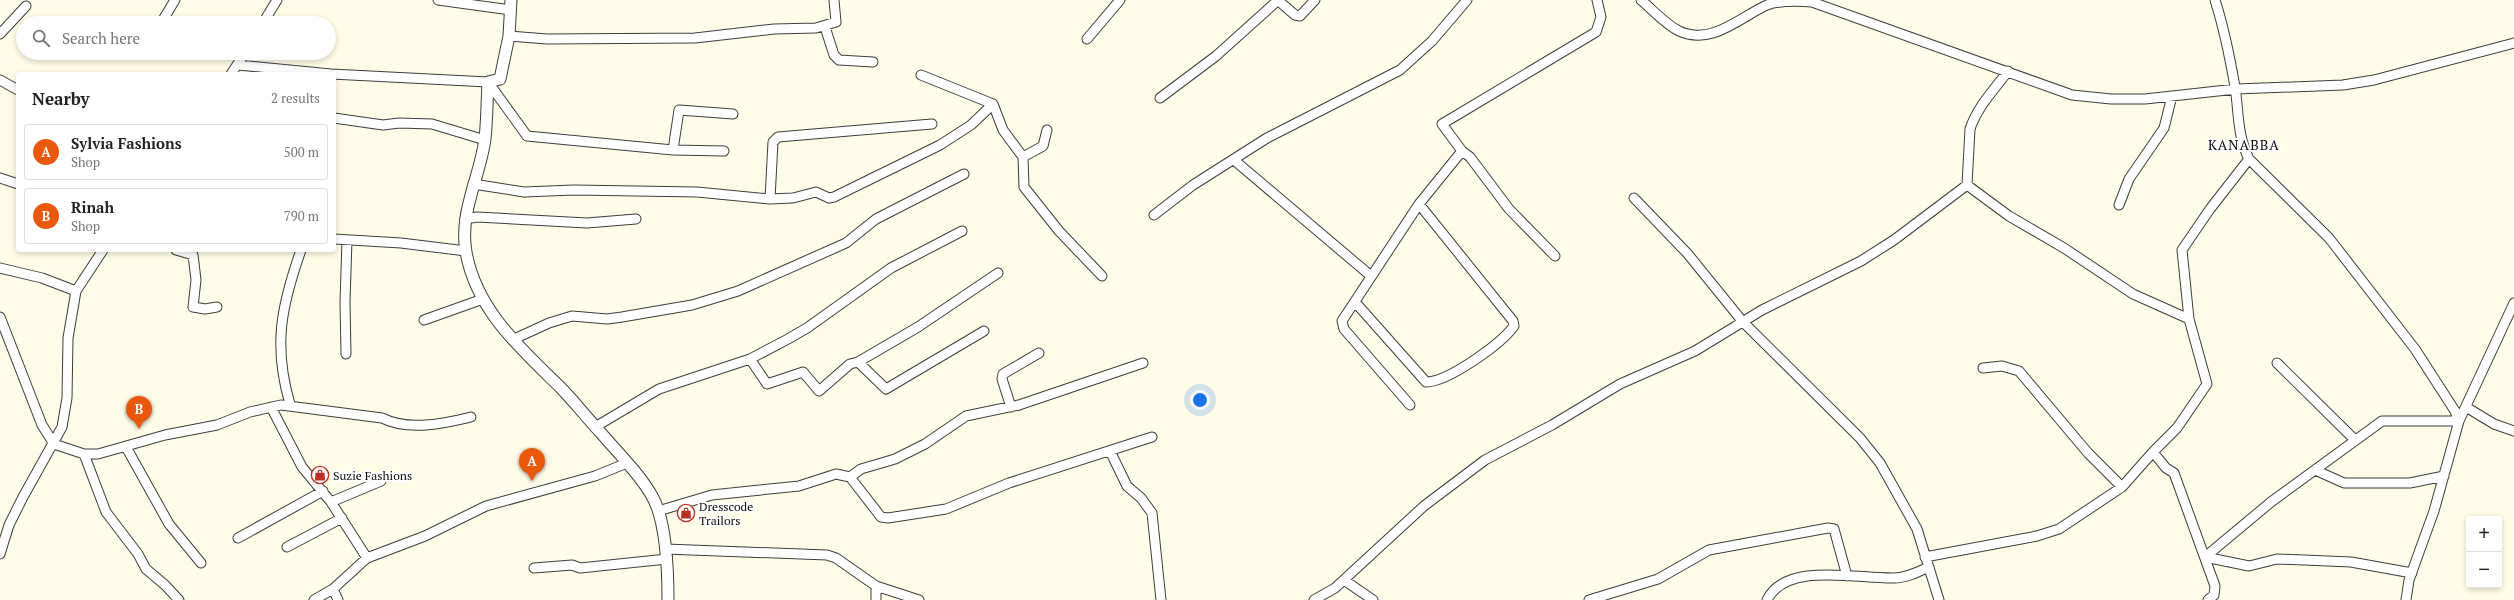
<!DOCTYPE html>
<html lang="en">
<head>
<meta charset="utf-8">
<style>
	:root { --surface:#fff; --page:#f2f2f2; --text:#222; --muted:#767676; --line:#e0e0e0; --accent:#ea580c }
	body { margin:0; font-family:"PT Serif",serif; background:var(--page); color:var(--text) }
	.controls { position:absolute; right:12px; bottom:12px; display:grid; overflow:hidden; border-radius:4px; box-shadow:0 2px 6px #0003 }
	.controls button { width:36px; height:36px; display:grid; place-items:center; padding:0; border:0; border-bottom:1px solid var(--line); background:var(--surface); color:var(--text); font:20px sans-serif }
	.you { position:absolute; left:1200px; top:400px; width:14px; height:14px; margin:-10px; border:3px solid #fff; border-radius:50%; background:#1a73e8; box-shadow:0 0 0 6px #1a73e833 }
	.badge { display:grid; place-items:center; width:26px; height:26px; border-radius:50%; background:var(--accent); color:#fff; font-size:13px; font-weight:700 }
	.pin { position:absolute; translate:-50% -33px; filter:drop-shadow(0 1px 2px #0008) }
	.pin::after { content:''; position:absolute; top:21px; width:14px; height:12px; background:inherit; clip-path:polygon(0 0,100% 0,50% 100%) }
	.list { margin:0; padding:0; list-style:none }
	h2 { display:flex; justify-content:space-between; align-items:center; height:52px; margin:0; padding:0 16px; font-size:17px }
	h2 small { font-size:13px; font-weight:400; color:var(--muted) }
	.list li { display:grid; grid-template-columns:26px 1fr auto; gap:12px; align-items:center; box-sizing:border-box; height:56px; margin:0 8px 8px; padding:0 8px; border:1px solid var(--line); border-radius:4px }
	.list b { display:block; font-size:15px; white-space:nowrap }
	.list p { margin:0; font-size:13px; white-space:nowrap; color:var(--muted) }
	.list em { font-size:13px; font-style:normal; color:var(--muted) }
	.icon { flex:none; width:22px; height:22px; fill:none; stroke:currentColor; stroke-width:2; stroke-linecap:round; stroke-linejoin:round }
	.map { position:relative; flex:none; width:2514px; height:600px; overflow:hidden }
	.search { position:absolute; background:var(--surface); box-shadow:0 2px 6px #0003; left:16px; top:16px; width:320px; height:44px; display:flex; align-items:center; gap:10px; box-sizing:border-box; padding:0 14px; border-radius:22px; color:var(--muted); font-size:15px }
	.panel { position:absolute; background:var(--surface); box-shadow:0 2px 6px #0003; left:16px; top:72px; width:320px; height:180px; border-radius:4px }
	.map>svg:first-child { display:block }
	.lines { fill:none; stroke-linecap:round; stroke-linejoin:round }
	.minor-casing { stroke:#3d3d3d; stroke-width:11 }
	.tertiary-casing { stroke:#3d3d3d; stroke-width:13 }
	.minor { stroke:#fff; stroke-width:9 }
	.tertiary { stroke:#fff; stroke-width:11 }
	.labels { text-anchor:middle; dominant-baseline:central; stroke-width:4; stroke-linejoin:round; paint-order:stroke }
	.poi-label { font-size:12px; fill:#0a0a0a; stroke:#fff; text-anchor:start }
	.quarter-label { font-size:14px; letter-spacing:1px; fill:#0a0a0a; stroke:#fff }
</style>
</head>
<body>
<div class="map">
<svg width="2514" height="600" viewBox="0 0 2514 600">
	<rect width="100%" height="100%" fill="#fffde7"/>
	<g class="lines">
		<defs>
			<path id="minor" d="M438 0 511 10
				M1641 0C1653 10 1665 24 1679 31 1712 46 1740 17 1767 5 1780 0 1798 1 1812 2L2072 95 2111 99H2145L2236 89 2343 85 2374 80 2514 43
				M161 23 175 0
				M263 23 277 0
				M825 27 834 55 839 60 873 62
				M0 34 26 6
				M509 36 547 39 695 38 774 29 816 28 836 22 834 0
				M1087 39 1120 0
				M238 65 331 74 488 82 527 136 673 150 724 151
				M231 74 245 53
				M921 75 993 104 1003 130 1023 157 1024 187 1059 231 1102 276
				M0 80 18 90
				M1160 98 1216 56 1276 2H1280L1295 15 1300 16 1315 0
				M334 118 383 125 399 123 432 124 485 140
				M673 150 679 110 733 114
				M1023 157 1043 146 1047 130
				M1234 160 1371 276
				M0 178 18 184
				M473 184 524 192 574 190 697 192 770 199 793 198 816 192 829 198 834 197 940 145 971 125 993 104
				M1967 185 2009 216 2064 248 2133 294 2189 319
				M1634 198 1687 253 1743 322 1860 438 1880 463 1917 529 1939 600
				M770 199 773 142 778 137 932 124
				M2119 205 2129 179 2164 128 2172 96
				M1154 215 1193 185 1267 138 1400 70 1432 41 1467 0
				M465 219 477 217 587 223 636 219
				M334 239 401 243 466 251
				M176 250 193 255 196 280 193 307 205 309 217 307
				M1555 256 1509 209 1470 157 1462 151 1442 124 1596 32 1601 17 1597 0
				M0 268 42 278 76 291
				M1355 302 1426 382C1448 382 1501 344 1514 326L1513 321 1419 204
				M0 317 42 425 54 444 84 454H98L165 435 217 425 250 412 281 405 382 418C408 431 443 424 471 417
				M424 320 483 299
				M512 340 549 323 572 316 607 319 622 317 692 305 738 291 846 243 876 219 964 174
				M346 354 345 302 347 240
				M750 359 767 384 803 372 819 391 850 364 858 362 918 327 998 273
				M858 362 886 389 984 331
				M2277 363 2355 440
				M1983 368 2002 366 2019 371 2088 453 2122 487
				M290 404C273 346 281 307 301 250
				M1410 405 1344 329 1342 321 1419 204 1462 151
				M271 407 302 467 331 502 367 558
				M1011 407 1002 379 1003 374 1039 353
				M2466 407 2494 424 2514 431
				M595 427 659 389 750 359 788 339 807 328 891 268 962 231
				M126 447 169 524 201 563
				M1110 451 1127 486 1141 498 1152 513 1161 600
				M2153 452 2166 468 2174 473 2215 586 2214 595 2208 600
				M84 454 106 512 138 554 146 569 165 585 179 600
				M2315 470 2344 483H2410L2444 476
				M850 477 861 469 895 459 925 444 966 416 1019 405 1143 363
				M331 502 381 481
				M658 511 712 495 799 486 836 474 850 477 881 517 888 518 946 509 1009 483 1152 437
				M238 538 323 491
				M287 547 342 518
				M665 549 827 555 836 558 876 586 919 600
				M0 554 9 525 23 497 62 427 67 398 68 338 76 291 103 250
				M1925 557 2037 536 2059 529 2122 487 2153 452 2177 428 2207 384 2189 319 2182 250 2210 209 2249 159
				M2205 557 2271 502 2382 421H2459L2455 411 2415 349 2329 238 2249 159C2237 135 2239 113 2235 87 2230 58 2224 28 2215 0
				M2205 557 2249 566 2277 559 2351 562 2412 573
				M534 568 572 565 580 568 667 559
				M1344 580 1373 600
				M333 589 338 600
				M314 600 333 589 367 558 425 536 486 506 595 476 627 463
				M876 600V586
				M1314 600 1335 588 1424 506 1485 460 1552 425 1620 384 1695 351 1762 310 1861 261 1894 240 1967 185 1970 129C1977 107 1994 90 2008 71
				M1589 600 1658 579 1709 550 1828 528 1834 529 1847 576
				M1767 600C1786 561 1858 579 1894 578 1906 578 1918 572 1929 567
				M2406 600 2409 580 2434 511 2459 421 2514 303"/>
			<path id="tertiary" d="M511 0 509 36 500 79 488 82C487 101 487 120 485 139 480 177 459 212 466 252 476 309 519 347 559 386 574 401 586 417 601 433 618 453 639 473 652 496 667 522 668 571 668 600"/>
		</defs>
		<!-- minor casing -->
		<use href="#minor" class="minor-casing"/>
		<!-- tertiary casing -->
		<use href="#tertiary" class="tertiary-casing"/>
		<!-- minor -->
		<use href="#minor" class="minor"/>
		<!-- tertiary -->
		<use href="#tertiary" class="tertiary"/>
	</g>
	<!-- icons -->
	<defs>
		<symbol id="shop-ring" viewBox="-11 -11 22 22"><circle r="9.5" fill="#fff" stroke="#b83124" stroke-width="1.5"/><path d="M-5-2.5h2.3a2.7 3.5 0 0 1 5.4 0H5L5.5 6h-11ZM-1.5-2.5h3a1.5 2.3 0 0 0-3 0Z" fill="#b83124"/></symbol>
	</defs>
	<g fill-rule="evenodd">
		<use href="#shop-ring" x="310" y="465" width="20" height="20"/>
		<use href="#shop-ring" x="676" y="503" width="20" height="20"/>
	</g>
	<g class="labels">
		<!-- poi labels -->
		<g class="poi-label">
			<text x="333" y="475">Suzie Fashions</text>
			<text x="699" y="506">Dresscode<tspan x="699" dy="14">Trailors</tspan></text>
		</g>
		<!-- quarter labels -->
		<g class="quarter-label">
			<text x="2244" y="144">KANABBA</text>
		</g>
	</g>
</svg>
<div class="controls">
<button>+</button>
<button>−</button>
</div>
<div class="you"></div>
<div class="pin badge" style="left:532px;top:481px">A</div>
<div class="pin badge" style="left:139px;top:429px">B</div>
<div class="search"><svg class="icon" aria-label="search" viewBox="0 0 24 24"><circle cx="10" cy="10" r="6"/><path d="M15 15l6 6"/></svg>Search here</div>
<section class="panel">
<h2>Nearby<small>2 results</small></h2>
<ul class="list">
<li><span class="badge">A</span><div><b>Sylvia Fashions</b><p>Shop</p></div><em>500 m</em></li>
<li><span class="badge">B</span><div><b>Rinah</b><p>Shop</p></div><em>790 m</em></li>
</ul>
</section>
</div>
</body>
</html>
